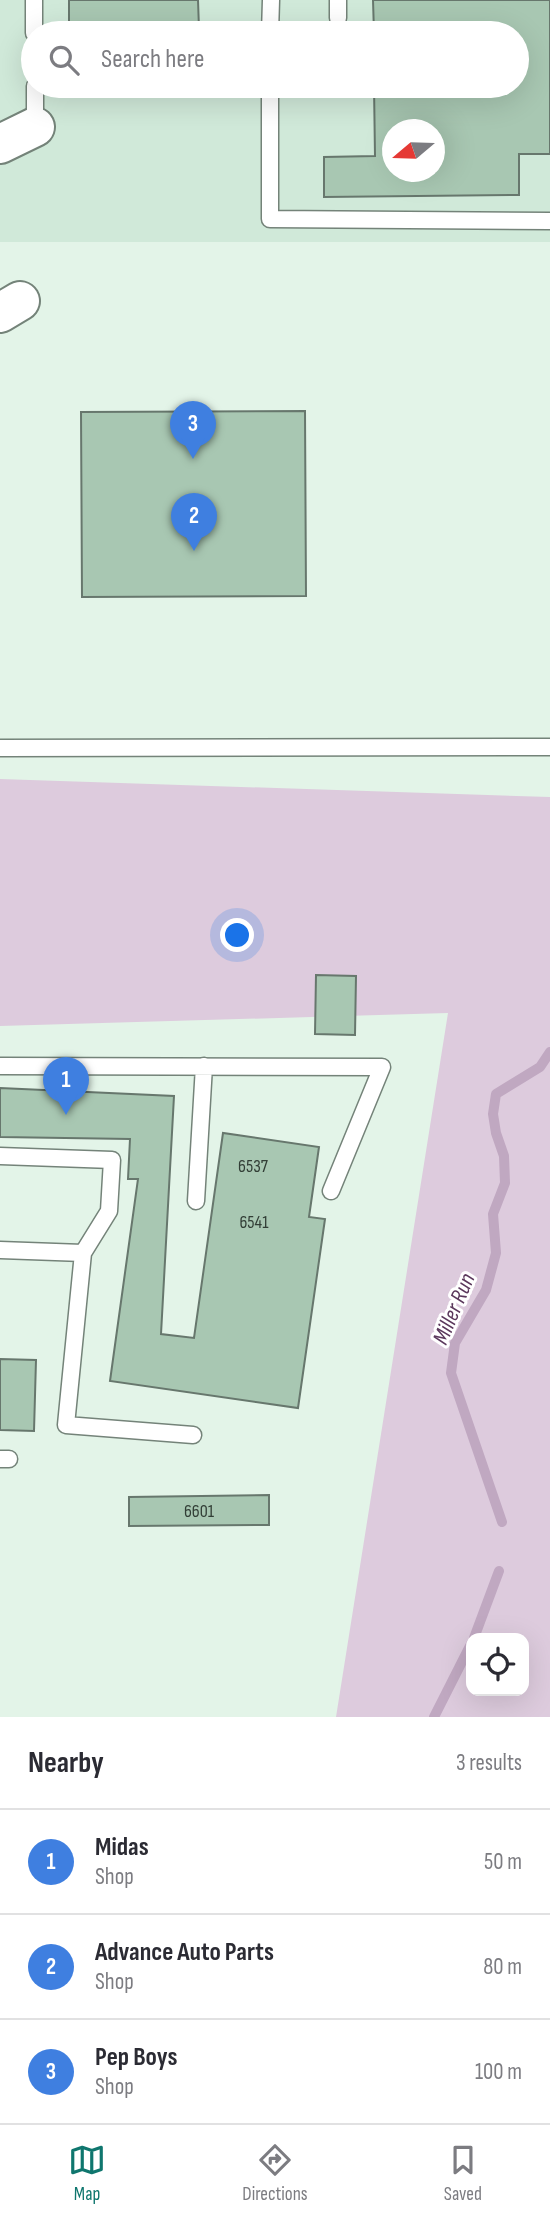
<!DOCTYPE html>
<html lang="en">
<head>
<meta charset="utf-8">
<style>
	:root { --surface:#fff; --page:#f7f7f7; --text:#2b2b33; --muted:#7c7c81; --line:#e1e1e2; --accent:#0f766e }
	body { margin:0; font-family:"Sofia Sans Condensed",sans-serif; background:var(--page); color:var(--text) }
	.controls { position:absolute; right:21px; bottom:21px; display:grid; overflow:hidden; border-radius:14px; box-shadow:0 7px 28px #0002 }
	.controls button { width:63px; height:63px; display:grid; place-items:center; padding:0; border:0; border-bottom:2px solid var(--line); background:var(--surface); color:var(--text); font:35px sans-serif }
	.compass { position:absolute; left:382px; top:119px; width:63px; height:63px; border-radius:50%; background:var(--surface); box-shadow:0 7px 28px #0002; rotate:251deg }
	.you { position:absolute; left:238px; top:936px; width:24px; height:24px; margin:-18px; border:5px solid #fff; border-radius:50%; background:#1a73e8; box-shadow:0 0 0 10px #1a73e833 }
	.badge { display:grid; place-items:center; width:46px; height:46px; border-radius:50%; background:var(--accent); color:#fff; font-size:23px; font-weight:700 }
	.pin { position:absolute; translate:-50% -58px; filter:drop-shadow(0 2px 4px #0008) }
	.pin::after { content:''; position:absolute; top:37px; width:24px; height:21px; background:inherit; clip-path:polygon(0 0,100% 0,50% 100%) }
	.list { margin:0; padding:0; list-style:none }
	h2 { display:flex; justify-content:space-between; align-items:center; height:91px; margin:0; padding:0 28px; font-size:30px }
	h2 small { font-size:23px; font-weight:400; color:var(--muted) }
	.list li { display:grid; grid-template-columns:46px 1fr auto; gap:21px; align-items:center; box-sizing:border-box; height:105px; padding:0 28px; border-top:2px solid var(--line) }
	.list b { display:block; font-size:26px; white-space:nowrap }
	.list p { margin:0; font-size:23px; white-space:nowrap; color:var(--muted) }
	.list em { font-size:23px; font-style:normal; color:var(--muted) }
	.icon { flex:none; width:38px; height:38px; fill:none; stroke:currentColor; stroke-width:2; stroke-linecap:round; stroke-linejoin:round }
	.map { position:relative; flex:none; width:550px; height:1717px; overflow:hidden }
	.search { position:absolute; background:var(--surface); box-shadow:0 7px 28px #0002; left:21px; right:21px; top:21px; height:77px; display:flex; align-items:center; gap:18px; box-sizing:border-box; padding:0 24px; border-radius:38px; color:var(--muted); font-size:26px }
	.sheet { height:406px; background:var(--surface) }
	nav { display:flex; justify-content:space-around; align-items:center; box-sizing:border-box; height:98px; border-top:2px solid var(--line); background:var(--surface); font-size:19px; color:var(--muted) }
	nav a { display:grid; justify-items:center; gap:4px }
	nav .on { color:var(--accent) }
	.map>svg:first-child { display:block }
	.built { fill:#d0e9d9; fill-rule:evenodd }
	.green { fill:#ddcbdd; fill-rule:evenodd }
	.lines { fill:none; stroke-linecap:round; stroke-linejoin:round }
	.stream { stroke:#c0a8c1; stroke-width:10 }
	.building { fill:#a8c7b2; stroke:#67776d; stroke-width:2; fill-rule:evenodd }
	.service-casing { stroke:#748379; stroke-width:19 }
	.primary-casing { stroke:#748379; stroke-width:42 }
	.service { stroke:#fff; stroke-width:16 }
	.primary { stroke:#fff; stroke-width:38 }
	.labels { text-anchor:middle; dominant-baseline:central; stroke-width:6; stroke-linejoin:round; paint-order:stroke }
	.number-label { font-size:18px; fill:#323e36 }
	.water-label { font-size:23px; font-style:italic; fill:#5b385c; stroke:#fff }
</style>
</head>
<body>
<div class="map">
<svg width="550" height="1717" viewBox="0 0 550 1717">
	<rect width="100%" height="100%" fill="#e3f4e8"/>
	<!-- built -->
	<path class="built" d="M0 0H550V242H0ZM33 33H517V86H33ZM392 130H434V172H392Z"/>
	<!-- green -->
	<path class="green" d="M0 779 550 797V1717H336L448 1013 0 1026ZM471 1638H524V1691H471Z"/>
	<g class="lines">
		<!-- stream -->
		<path class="stream" d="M502 1522 451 1373 455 1343 486 1290 496 1253 493 1214 505 1183 504 1156 496 1133 493 1114 496 1094 540 1067 550 1052
			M474 1638 499 1571
			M434 1717 471 1644"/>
	</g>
	<!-- building -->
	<path class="building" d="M69 0H198L199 29H161V26L69 27Z
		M373 0H550V154H519V195L324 197V157L375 156 374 86H517V33H374ZM393 130H435V172H393Z
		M305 411 306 596 82 597 81 412Z
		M316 975 356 976 355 1035 315 1034Z
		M0 1088 174 1096 161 1334 194 1338 223 1133 319 1147 309 1217 325 1219 298 1408 110 1381 138 1179H128L130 1139 0 1137Z
		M0 1359 36 1360 34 1431 0 1430Z
		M269 1495V1525L129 1526V1497Z"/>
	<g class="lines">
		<defs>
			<path id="service" d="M34 0V33
				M338 18V0
				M270 33 271 0
				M35 86V127
				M270 86V219L550 221
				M0 748 550 747
				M0 1066 382 1067 331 1191
				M0 1156 112 1160 109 1211 83 1253 66 1425 193 1435
				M196 1201 204 1066
				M0 1250 83 1253
				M0 1459H9"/>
			<path id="primary" d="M0 144 35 127
				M0 313 20 301"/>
		</defs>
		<!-- service casing -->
		<use href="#service" class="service-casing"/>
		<!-- primary casing -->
		<use href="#primary" class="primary-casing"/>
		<!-- service -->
		<use href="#service" class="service"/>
		<!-- primary -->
		<use href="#primary" class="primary"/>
	</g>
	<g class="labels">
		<!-- number labels -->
		<g class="number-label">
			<text x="253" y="1166">6537</text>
			<text x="254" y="1222">6541</text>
			<text x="199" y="1511">6601</text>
		</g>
		<!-- water labels -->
		<g class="water-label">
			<text transform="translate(454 1309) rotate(-67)">Miller Run</text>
		</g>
	</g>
</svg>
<div class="controls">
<button><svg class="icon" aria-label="locate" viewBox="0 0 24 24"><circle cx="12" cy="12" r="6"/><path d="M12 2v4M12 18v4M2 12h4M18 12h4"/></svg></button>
</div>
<svg class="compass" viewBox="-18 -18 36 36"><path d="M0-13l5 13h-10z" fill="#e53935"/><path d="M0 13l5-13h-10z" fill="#7c7c81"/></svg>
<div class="you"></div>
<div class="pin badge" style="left:66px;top:1115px;background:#3f7fe0">1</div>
<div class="pin badge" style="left:194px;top:551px;background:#3f7fe0">2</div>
<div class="pin badge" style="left:193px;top:459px;background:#3f7fe0">3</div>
<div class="search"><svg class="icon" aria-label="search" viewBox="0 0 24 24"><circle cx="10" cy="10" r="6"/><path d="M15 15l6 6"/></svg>Search here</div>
</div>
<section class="sheet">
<h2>Nearby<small>3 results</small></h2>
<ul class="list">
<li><span class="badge" style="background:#3f7fe0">1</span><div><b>Midas</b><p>Shop</p></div><em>50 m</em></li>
<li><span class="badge" style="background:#3f7fe0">2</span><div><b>Advance Auto Parts</b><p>Shop</p></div><em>80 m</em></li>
<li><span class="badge" style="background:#3f7fe0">3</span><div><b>Pep Boys</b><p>Shop</p></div><em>100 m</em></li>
</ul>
</section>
<nav>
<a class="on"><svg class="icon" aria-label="map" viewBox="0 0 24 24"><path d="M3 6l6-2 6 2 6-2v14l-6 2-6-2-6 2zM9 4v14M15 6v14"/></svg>Map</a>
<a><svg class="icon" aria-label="directions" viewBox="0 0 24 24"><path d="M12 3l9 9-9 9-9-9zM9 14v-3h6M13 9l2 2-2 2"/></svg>Directions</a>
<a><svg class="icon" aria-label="saved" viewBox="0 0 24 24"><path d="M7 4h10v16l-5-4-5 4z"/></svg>Saved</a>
</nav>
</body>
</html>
